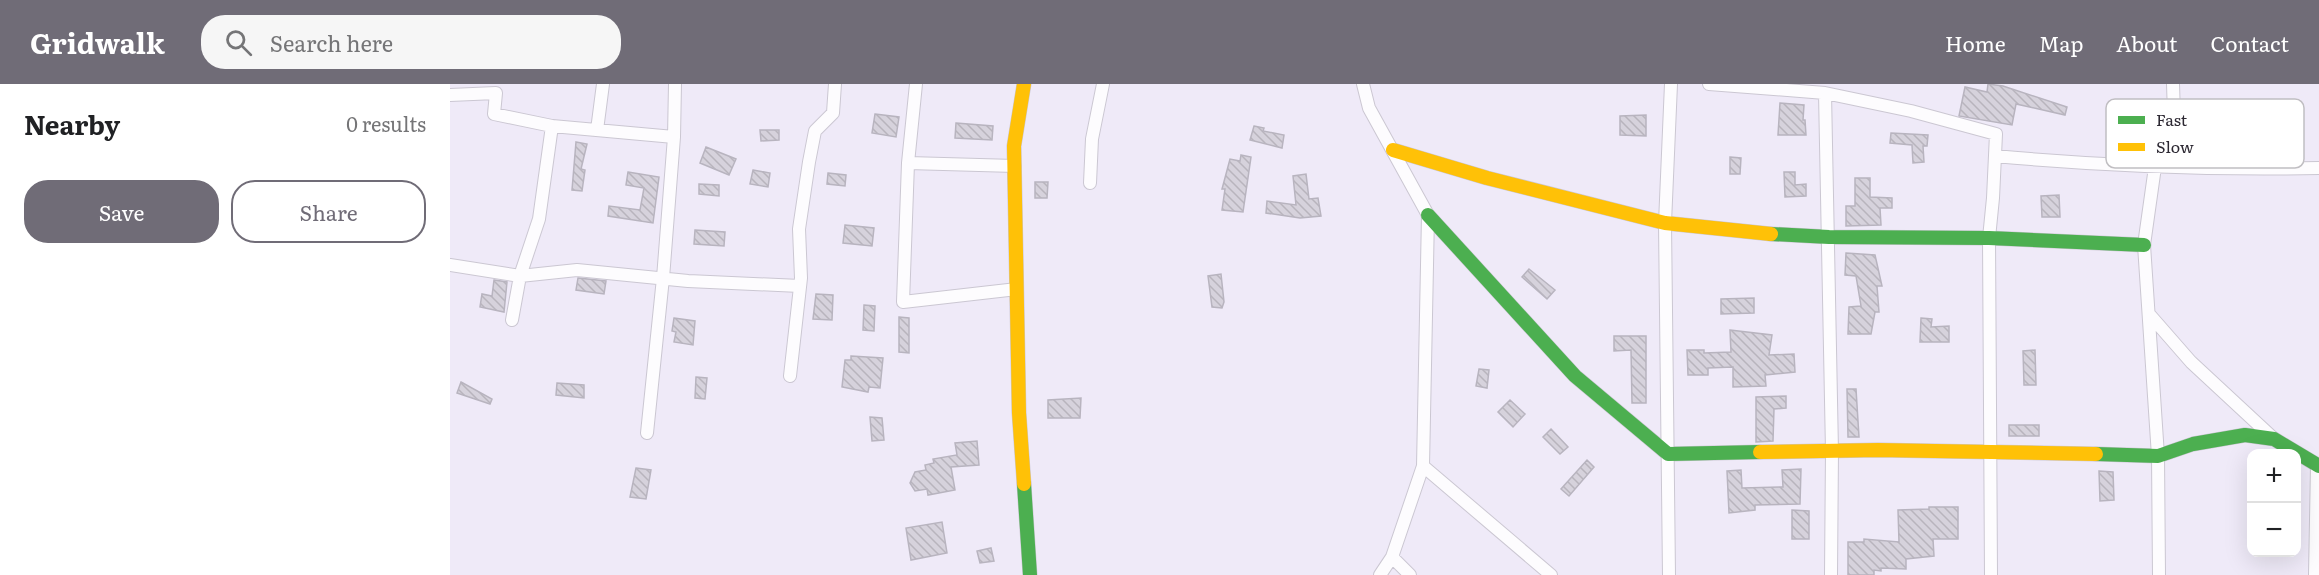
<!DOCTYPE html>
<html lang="en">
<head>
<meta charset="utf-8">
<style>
	:root { --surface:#fff; --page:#f6f6f6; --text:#202124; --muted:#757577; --line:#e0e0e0; --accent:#706c77 }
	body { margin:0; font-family:Literata,serif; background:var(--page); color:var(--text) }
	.controls { position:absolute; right:18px; bottom:18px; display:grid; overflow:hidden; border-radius:12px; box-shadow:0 6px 24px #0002 }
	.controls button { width:54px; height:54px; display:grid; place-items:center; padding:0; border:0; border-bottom:2px solid var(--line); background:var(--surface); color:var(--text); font:30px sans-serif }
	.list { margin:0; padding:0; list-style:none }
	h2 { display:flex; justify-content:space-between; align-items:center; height:78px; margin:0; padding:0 24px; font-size:26px }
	h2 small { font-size:20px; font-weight:400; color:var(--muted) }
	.actions { display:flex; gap:12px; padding:18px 24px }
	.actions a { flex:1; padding:14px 0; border:2px solid var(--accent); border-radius:24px; text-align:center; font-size:21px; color:var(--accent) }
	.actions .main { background:var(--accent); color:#fff }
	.icon { flex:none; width:33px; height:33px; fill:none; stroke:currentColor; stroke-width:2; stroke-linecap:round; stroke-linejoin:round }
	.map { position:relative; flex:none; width:1869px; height:491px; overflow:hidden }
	header { display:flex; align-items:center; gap:36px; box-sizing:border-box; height:84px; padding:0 30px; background:var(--accent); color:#fff }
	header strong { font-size:28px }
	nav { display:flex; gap:33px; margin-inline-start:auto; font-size:21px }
	.search { width:420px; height:54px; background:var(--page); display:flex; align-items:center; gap:15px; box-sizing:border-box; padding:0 21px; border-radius:24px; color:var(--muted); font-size:22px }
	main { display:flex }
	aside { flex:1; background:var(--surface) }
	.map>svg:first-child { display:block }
	.building { fill:url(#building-back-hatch); stroke:#b8b4bf; stroke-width:1.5 }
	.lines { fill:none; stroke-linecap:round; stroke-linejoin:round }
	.street-casing { stroke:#cbc7d2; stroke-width:14 }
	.fast-casing { stroke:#cbc7d2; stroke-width:15 }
	.slow-casing { stroke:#cbc7d2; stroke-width:15 }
	.street { stroke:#fdfcfe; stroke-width:12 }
	.fast { stroke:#4caf50; stroke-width:14 }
	.slow { stroke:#ffc107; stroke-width:14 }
	.key { fill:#fff; stroke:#c0bec2; stroke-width:1.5 }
	.key-label { font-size:16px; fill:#2c2832 }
</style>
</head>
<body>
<header>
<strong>Gridwalk</strong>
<div class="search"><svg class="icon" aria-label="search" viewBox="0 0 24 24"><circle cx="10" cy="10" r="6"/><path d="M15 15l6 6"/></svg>Search here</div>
<nav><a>Home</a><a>Map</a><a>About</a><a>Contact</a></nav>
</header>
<main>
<aside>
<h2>Nearby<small>0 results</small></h2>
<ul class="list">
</ul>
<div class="actions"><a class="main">Save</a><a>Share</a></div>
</aside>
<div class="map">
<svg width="1869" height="491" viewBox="0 0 1869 491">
	<defs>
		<pattern id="building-back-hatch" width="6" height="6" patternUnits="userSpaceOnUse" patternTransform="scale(1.5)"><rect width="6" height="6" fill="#d6d2dc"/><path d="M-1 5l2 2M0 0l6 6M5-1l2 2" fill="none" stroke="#b8b4bd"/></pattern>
	</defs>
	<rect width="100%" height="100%" fill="#efeaf8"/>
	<!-- building -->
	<path class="building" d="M1538 0 1553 2 1617 23 1615 31 1566 20 1562 41 1509 32 1515 3 1537 8Z
		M1330 19 1354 21 1353 36H1355L1356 51H1328Z
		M425 30 449 33 446 53 422 49Z
		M1196 31V52L1170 51V32Z
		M506 39 543 42 542 56 505 54Z
		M804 42 814 44 813 47 834 51 832 64 800 56Z
		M310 46H329V56L311 57Z
		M1441 49 1478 51 1477 62H1473L1474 78 1463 79 1462 61 1440 59Z
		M126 58 137 60 131 85 135 86 132 107 122 106Z
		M256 63 286 75 279 91 250 79Z
		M791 71 801 73 793 128 772 126 775 105H772L780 75 790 77Z
		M1280 73 1291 74 1290 90H1280Z
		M303 86 320 89 318 103 300 100Z
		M178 88 209 93 203 139 158 132 159 122 190 126 194 104 176 101Z
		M1334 88H1345V101L1356 100V112L1335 113Z
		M378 89 396 91 395 102 377 100Z
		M856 90 859 115 868 114 871 132 850 134 816 129 817 117 846 121 843 92Z
		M1405 94H1420V113L1442 114V124H1430L1431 141 1396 142V122H1405Z
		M585 98H598L597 114H585Z
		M249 100 269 101V112L249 110Z
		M1609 111 1610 133H1592L1591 112Z
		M395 141 424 144 422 162 393 159Z
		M245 146 275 148 274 162 244 160Z
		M1396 169 1425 171 1432 202H1427L1429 228H1425L1421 250H1398L1399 223 1411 222 1406 192 1395 191Z
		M1079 185 1105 206 1097 215 1072 193Z
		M771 190 774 218 772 224 762 223 758 192Z
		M128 194 156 197 154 210 126 206Z
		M44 196 57 198 54 228 30 223 32 210 42 212Z
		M366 210 383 211 382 236 363 235Z
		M1304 214V229L1271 230V215Z
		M414 221 425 222 424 247 413 246Z
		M449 233 459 234V269L449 268Z
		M224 234 245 237 243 261 224 258 226 248 222 247Z
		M1471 234 1482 235 1481 243 1499 242V258H1470Z
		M1280 246 1322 251 1319 271 1344 270 1345 288 1315 291 1316 302 1283 303V283L1258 284V291H1238L1237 266H1254V269L1281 268Z
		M1164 252H1196V319H1182L1181 266 1164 267Z
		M1585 266 1586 301H1574L1573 267Z
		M401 272 433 274 430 304 419 303 418 308 392 303 395 276H401Z
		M1029 285 1039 286 1037 304 1026 302Z
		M246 293 257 294 255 315 245 314Z
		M11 298 42 315 40 320 7 309Z
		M107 299 134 301V314L106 311Z
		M1397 305H1406L1409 353H1398Z
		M1336 312V324L1324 325 1323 357 1306 358V313Z
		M631 314 630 334H598V316Z
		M1060 316 1075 330 1063 343 1048 328Z
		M420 333 432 334 434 356 422 357Z
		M1559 341H1589V352H1559Z
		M1101 345 1118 363 1110 370 1093 353Z
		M527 357 529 381 501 383 505 406 478 411 477 405 465 407 460 399 465 388 476 386 475 381 484 379 483 375 507 371 505 359Z
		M1137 376 1144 383 1119 412 1111 405Z
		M186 384 201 386 196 415 180 413Z
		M1351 385 1350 420 1305 421V426L1279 429 1277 387 1291 386 1292 404 1333 403 1332 386Z
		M1649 387 1663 388 1664 416 1650 417Z
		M1479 423H1508V455H1483L1484 472 1456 475V485L1431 484V487L1424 486V491H1398V458H1414V455L1449 458 1448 426 1479 425Z
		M1342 426 1359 427V455H1342Z
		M492 438 497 469 461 476 456 444Z
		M541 464 544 477 530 479 527 467Z"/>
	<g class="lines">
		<defs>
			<path id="street" d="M466 0 458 79 453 218 567 205
				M913 0 919 24 978 131 973 382 942 473 930 491
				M1259 0 1375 9 1461 27 1546 50 1543 114 1539 154 1541 491
				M1375 9 1382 367 1381 491
				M0 11 46 9 44 30 102 42 89 135 70 192 62 236
				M102 42 224 53
				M147 46 153 0
				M1545 72C1653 82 1760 86 1869 84
				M458 79 565 82
				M640 99 642 55 653 0
				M0 181 70 192 127 186 238 197 350 202
				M1699 230 1741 278 1824 355
				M340 292 351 194 349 145 359 78 365 47 383 29 385 0
				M197 349 213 194 224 53 225 0
				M973 382 1101 491
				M942 473 960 491
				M1219 491 1215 139 1221 0
				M1709 491 1708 372 1694 161 1705 83 1724 30 1723 0
				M1865 491 1867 381"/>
			<path id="fast" d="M978 131 1125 292 1218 370 1310 368
				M1321 150 1379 153 1539 154 1694 161
				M1646 370 1708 372 1743 360 1795 351 1824 355 1869 382
				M574 400 580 491"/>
			<path id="slow" d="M943 66 1037 94 1215 139 1321 150
				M1310 368 1428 366 1646 370
				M574 400 569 329 564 62 574 0"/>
		</defs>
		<!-- street casing -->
		<use href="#street" class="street-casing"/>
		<!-- fast casing -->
		<use href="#fast" class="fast-casing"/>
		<!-- slow casing -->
		<use href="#slow" class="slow-casing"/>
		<!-- street -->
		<use href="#street" class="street"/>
		<!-- fast -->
		<use href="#fast" class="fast"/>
		<!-- slow -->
		<use href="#slow" class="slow"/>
	</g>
	<!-- legend -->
	<rect x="1656" y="15" width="198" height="69" rx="9" class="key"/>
	<rect x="1668" y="32" width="27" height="8" fill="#4caf50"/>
	<rect x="1668" y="59" width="27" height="8" fill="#ffc107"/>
	<g class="key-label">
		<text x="1706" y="42">Fast</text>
		<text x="1706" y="69">Slow</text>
	</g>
</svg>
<div class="controls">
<button>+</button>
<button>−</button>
</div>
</div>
</main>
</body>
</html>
